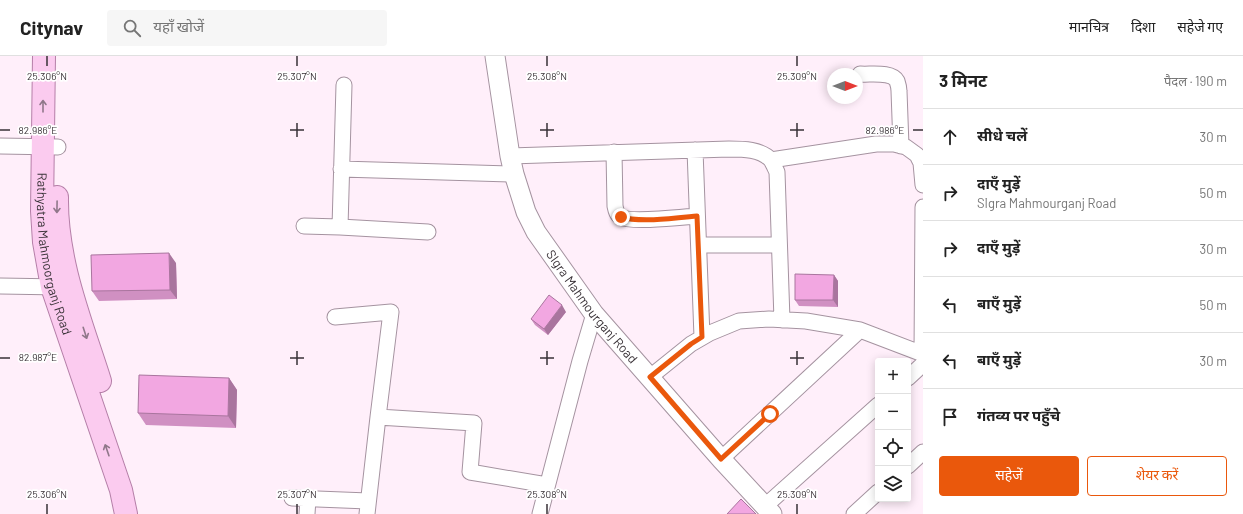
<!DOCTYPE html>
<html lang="hi">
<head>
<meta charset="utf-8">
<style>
	:root { --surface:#fff; --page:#f6f6f6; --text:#222; --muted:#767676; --line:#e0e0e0; --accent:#ea580c }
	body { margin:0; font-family:Barlow,"Noto Sans Devanagari",sans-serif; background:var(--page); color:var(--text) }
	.controls { position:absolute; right:12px; bottom:12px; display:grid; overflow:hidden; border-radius:4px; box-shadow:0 2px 10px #0003 }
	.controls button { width:36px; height:36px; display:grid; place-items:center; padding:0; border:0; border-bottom:1px solid var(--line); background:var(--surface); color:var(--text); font:20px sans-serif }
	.compass { position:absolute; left:827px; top:12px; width:36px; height:36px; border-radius:50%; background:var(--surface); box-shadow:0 2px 10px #0003; rotate:90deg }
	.stop { position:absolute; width:12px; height:12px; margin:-9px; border:3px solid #ea580c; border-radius:50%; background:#fff }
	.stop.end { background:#ea580c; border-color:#fff; box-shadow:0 1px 4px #0008 }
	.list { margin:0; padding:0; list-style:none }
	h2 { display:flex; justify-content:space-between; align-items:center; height:52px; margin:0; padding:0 16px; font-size:17px }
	h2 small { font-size:13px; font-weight:400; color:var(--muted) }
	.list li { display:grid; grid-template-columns:26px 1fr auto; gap:12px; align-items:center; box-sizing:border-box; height:56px; padding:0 16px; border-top:1px solid var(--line) }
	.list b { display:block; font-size:15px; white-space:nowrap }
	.list p { margin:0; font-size:13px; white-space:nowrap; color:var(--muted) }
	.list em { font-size:13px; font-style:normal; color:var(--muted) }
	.actions { display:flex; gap:8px; padding:12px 16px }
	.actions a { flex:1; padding:9px 0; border:1px solid var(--accent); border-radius:4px; text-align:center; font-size:14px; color:var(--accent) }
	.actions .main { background:var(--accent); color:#fff }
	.icon { flex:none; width:22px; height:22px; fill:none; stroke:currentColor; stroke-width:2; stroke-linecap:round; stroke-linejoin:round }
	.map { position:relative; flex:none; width:923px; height:458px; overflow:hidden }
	header { display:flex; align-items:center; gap:24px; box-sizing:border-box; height:56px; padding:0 20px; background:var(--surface); border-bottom:1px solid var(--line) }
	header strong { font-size:19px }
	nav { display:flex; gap:22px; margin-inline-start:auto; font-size:14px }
	.search { width:280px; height:36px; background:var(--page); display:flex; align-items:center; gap:10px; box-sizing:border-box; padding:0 14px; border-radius:4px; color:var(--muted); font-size:15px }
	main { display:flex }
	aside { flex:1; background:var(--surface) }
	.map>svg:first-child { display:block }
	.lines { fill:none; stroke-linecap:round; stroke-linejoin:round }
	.minor-casing { stroke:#a593a0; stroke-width:17 }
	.tertiary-casing { stroke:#a593a0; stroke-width:21 }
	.primary-casing { stroke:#b57fa8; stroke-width:24 }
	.minor { stroke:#fff; stroke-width:15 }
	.tertiary { stroke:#fff; stroke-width:19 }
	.primary { stroke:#fbcbef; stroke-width:22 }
	.wall { fill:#d090c2 }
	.shaded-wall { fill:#a9759e }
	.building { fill:#f2a7e1; stroke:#a9759e }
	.oneway { stroke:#90778a }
	.route { stroke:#ea580c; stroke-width:5 }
	.ticks { fill:none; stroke:#393237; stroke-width:1.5 }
	.labels { text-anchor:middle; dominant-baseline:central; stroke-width:3.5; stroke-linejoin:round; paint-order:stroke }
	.street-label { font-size:13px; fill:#393237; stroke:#fff }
	.ticks-label { font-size:10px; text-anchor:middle; fill:#393237; stroke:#fff; stroke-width:3.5; stroke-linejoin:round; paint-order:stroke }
</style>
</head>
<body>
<header>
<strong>Citynav</strong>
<div class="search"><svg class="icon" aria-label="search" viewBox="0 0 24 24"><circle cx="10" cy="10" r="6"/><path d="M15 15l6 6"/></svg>यहाँ खोजें</div>
<nav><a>मानचित्र</a><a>दिशा</a><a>सहेजे गए</a></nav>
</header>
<main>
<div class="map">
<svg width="923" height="458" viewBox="0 0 923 458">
	<rect width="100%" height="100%" fill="#ffeffa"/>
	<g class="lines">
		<defs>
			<path id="minor" d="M860 18C870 19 891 15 897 25 898 28 899 32 899 35L901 90
				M344 29 340 171 428 176
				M0 90 58 91
				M695 94 702 281
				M614 96 615 150C616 155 617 159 621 161 631 167 683 161 697 160
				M510 100 729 93C743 93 761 93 771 104 773 107 775 112 777 116L782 264
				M771 104 876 88H894L906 91 917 99 921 107 923 129
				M341 113 514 118
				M304 170 340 171
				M699 189H779
				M0 230 61 231
				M335 261 391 256 378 361 474 367 470 416 547 429
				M922 298 923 151
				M650 321 691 288 710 277 739 265 769 263 806 265 860 274 923 298
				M908 322 923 308
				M721 403 860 274
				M908 410 923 396
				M292 442 368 445
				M764 451 878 349
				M307 458 308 443
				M367 458 378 361
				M540 458 580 305 594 258
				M854 458 878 436"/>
			<g id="tertiary">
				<path id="s1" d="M495 0 510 100 514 118 526 156 536 176 594 258 721 403 772 458"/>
			</g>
			<g id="primary">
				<path id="s2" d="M44 0 42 155 44 186 52 231 121 434 126 458"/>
				<path d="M57 141C56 205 81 265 100 325"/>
			</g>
		</defs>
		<!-- minor casing -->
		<use href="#minor" class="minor-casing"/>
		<!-- tertiary casing -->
		<use href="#tertiary" class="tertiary-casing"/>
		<!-- primary casing -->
		<use href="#primary" class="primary-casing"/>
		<!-- minor -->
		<use href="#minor" class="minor"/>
		<!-- tertiary -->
		<use href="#tertiary" class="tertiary"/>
		<!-- primary -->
		<use href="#primary" class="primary"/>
	</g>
	<!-- wall -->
	<path class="wall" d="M176 207 177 243 99 245 92 235Z
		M834 219 838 225V251L799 250 795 244Z
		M566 256 548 279 535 269 531 263Z
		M229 322 237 334 236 372 146 369 138 357Z"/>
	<!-- shaded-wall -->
	<path class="shaded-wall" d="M169 197 176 207 177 243 170 234Z
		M834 219 838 225V251L833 244Z
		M562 249 566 256 548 279 544 273Z
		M229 322 237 334 236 372 228 360Z"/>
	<!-- building -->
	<path class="building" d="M169 197 170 234 92 235 91 199Z
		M795 218 834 219 833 244H795Z
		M549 239 562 249 544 273 531 263Z
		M139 319 229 322 228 360 138 357Z
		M741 443 756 458H727Z"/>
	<!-- one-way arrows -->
	<defs><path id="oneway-shaft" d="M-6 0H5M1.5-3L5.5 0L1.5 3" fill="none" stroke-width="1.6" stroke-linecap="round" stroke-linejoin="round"/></defs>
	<g class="oneway">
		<use href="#oneway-shaft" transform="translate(43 50) rotate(-90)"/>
		<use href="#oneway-shaft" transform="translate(57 151) rotate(91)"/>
		<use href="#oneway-shaft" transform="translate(85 277) rotate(72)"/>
		<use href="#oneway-shaft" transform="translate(107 394) rotate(-109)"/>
	</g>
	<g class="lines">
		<!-- route -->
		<path class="route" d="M621 161C640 167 677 162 697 160L702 281 691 288 650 321 721 403 770 358"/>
	</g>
	<!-- ticks -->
	<path class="ticks" d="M47 0V10M297 0V10M547 0V10M797 0V10M297 67V81M547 67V81M797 67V81M0 74H10M290 74H304M540 74H554M790 74H804M913 74H923M297 295V309M547 295V309M797 295V309M0 302H10M290 302H304M540 302H554M790 302H804M47 448V458M297 448V458M547 448V458M797 448V458"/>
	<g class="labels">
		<!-- street labels -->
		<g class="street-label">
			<text stroke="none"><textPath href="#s2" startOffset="199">Rathyatra Mahmoorganj Road</textPath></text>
			<text stroke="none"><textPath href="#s1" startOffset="275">SIgra Mahmourganj Road</textPath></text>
		</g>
	</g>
	<g class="ticks-label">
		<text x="47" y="24">25.306°N</text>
		<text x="297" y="24">25.307°N</text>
		<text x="547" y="24">25.308°N</text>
		<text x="797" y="24">25.309°N</text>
		<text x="885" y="78">82.986°E</text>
		<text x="38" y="78">82.986°E</text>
		<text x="38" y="305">82.987°E</text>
		<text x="47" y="442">25.306°N</text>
		<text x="297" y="442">25.307°N</text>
		<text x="547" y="442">25.308°N</text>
		<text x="797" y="442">25.309°N</text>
	</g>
</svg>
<div class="controls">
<button>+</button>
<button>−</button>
<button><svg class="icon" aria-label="locate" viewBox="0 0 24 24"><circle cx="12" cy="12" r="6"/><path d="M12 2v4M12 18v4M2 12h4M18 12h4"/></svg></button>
<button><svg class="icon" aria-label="layers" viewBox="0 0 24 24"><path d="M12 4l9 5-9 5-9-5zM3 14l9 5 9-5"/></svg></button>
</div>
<svg class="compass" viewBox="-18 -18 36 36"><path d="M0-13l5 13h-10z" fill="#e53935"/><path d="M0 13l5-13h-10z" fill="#767676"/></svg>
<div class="stop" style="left:770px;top:358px"></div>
<div class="stop end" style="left:621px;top:161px"></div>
</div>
<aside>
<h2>3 मिनट<small>पैदल · 190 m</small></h2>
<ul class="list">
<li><svg class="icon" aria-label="ahead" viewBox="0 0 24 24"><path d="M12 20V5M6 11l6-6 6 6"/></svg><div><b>सीधे चलें</b></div><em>30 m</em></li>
<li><svg class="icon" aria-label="right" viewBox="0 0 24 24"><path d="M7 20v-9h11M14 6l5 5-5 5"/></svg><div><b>दाएँ मुड़ें</b><p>SIgra Mahmourganj Road</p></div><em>50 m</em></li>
<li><svg class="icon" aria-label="right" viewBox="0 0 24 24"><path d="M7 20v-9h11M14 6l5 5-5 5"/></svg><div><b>दाएँ मुड़ें</b></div><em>30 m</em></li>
<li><svg class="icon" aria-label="left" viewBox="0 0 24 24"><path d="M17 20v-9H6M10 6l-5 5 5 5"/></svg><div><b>बाएँ मुड़ें</b></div><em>50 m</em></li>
<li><svg class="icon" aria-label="left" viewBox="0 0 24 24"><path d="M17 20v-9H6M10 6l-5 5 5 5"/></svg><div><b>बाएँ मुड़ें</b></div><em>30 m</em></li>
<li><svg class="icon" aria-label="arrive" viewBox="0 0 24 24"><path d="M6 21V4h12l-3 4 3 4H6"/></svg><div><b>गंतव्य पर पहुँचे</b></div></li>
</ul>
<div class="actions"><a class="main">सहेजें</a><a>शेयर करें</a></div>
</aside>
</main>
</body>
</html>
